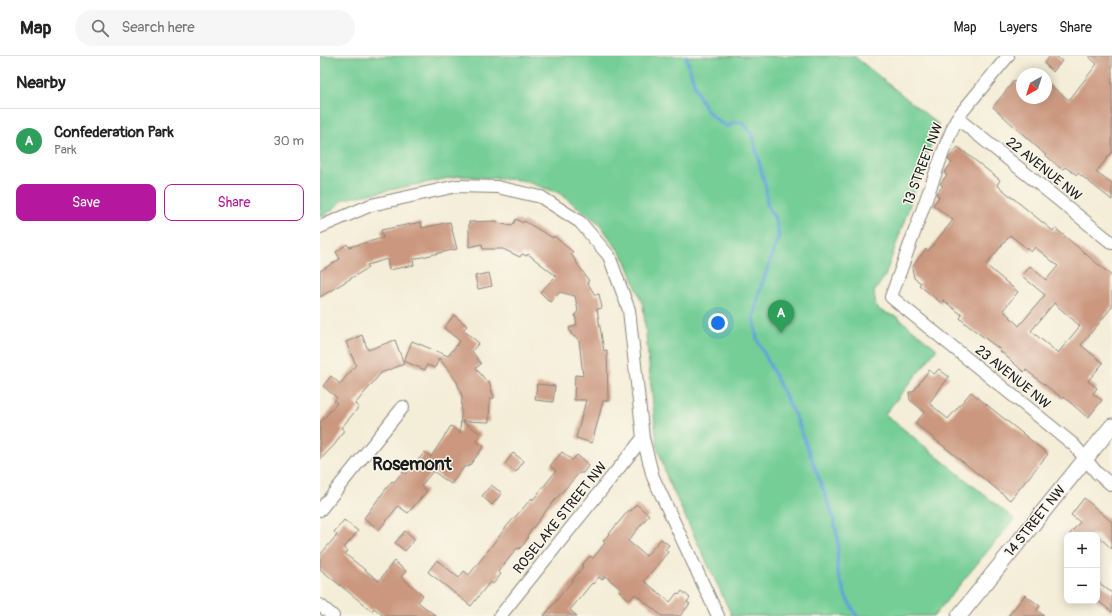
<!DOCTYPE html>
<html lang="en">
<head>
<meta charset="utf-8">
<style>
	:root { --surface:#fff; --page:#f6f6f6; --text:#222; --muted:#767676; --line:#e0e0e0; --accent:#b5179e }
	body { margin:0; font-family:Pangolin,sans-serif; background:var(--page); color:var(--text) }
	.controls { position:absolute; right:12px; bottom:12px; display:grid; overflow:hidden; border-radius:8px; box-shadow:0 2px 10px #0003 }
	.controls button { width:36px; height:36px; display:grid; place-items:center; padding:0; border:0; border-bottom:1px solid var(--line); background:var(--surface); color:var(--text); font:20px sans-serif }
	.compass { position:absolute; left:696px; top:12px; width:36px; height:36px; border-radius:50%; background:var(--surface); box-shadow:0 2px 10px #0003; rotate:219deg }
	.you { position:absolute; left:398px; top:267px; width:14px; height:14px; margin:-10px; border:3px solid #fff; border-radius:50%; background:#1a73e8; box-shadow:0 0 0 6px #1a73e833 }
	.badge { display:grid; place-items:center; width:26px; height:26px; border-radius:50%; background:var(--accent); color:#fff; font-size:13px; font-weight:700 }
	.pin { position:absolute; translate:-50% -33px; filter:drop-shadow(0 1px 2px #0008) }
	.pin::after { content:''; position:absolute; top:21px; width:14px; height:12px; background:inherit; clip-path:polygon(0 0,100% 0,50% 100%) }
	.list { margin:0; padding:0; list-style:none }
	h2 { display:flex; justify-content:space-between; align-items:center; height:52px; margin:0; padding:0 16px; font-size:17px }
	h2 small { font-size:13px; font-weight:400; color:var(--muted) }
	.list li { display:grid; grid-template-columns:26px 1fr auto; gap:12px; align-items:center; box-sizing:border-box; height:64px; padding:0 16px; border-top:1px solid var(--line) }
	.list b { display:block; font-size:15px; white-space:nowrap }
	.list p { margin:0; font-size:13px; white-space:nowrap; color:var(--muted) }
	.list em { font-size:13px; font-style:normal; color:var(--muted) }
	.actions { display:flex; gap:8px; padding:12px 16px }
	.actions a { flex:1; padding:9px 0; border:1px solid var(--accent); border-radius:8px; text-align:center; font-size:14px; color:var(--accent) }
	.actions .main { background:var(--accent); color:#fff }
	.icon { flex:none; width:22px; height:22px; fill:none; stroke:currentColor; stroke-width:2; stroke-linecap:round; stroke-linejoin:round }
	.map { position:relative; flex:none; width:792px; height:560px; overflow:hidden }
	header { display:flex; align-items:center; gap:24px; box-sizing:border-box; height:56px; padding:0 20px; background:var(--surface); border-bottom:1px solid var(--line) }
	header strong { font-size:19px }
	nav { display:flex; gap:22px; margin-inline-start:auto; font-size:14px }
	.search { width:280px; height:36px; background:var(--page); display:flex; align-items:center; gap:10px; box-sizing:border-box; padding:0 14px; border-radius:22px; color:var(--muted); font-size:15px }
	main { display:flex }
	aside { flex:1; background:var(--surface) }
	.map>svg:first-child { display:block }
	.green { fill:#74ce95; stroke:#487558 }
	.lines { fill:none; stroke-linecap:round; stroke-linejoin:round }
	.stream { stroke:#63a4d7; stroke-width:3.5 }
	.building { fill:#cb987f; fill-rule:evenodd }
	.minor-casing { stroke:#88847a; stroke-width:14 }
	.major-casing { stroke:#88847a; stroke-width:17 }
	.minor { stroke:#fff; stroke-width:12 }
	.major { stroke:#fff; stroke-width:15 }
	.labels { text-anchor:middle; dominant-baseline:central; stroke-width:3; stroke-linejoin:round; paint-order:stroke }
	.street-label { font-size:14px; fill:#1c1c1c; stroke:#fbf7ec }
	.district-label { font-size:18px; font-weight:bold; fill:#1c1c1c; stroke:#fbf7ec }
</style>
</head>
<body>
<header>
<strong>Map</strong>
<div class="search"><svg class="icon" aria-label="search" viewBox="0 0 24 24"><circle cx="10" cy="10" r="6"/><path d="M15 15l6 6"/></svg>Search here</div>
<nav><a>Map</a><a>Layers</a><a>Share</a></nav>
</header>
<main>
<aside>
<h2>Nearby<small></small></h2>
<ul class="list">
<li><span class="badge" style="background:#2e9e5b">A</span><div><b>Confederation Park</b><p>Park</p></div><em>30 m</em></li>
</ul>
<div class="actions"><a class="main">Save</a><a>Share</a></div>
</aside>
<div class="map">
<svg width="792" height="560" viewBox="0 0 792 560">
	<rect width="100%" height="100%" fill="#fbf7ec"/>
	<filter id="ink" filterUnits="userSpaceOnUse"><feTurbulence type="fractalNoise" baseFrequency=".025" numOctaves="2"/><feDisplacementMap in="SourceGraphic" scale="8" xChannelSelector="R" yChannelSelector="G"/><feConvolveMatrix kernelMatrix="1 2 1 2 8 2 1 2 1" color-interpolation-filters="sRGB"/></filter>
	<filter id="wash" filterUnits="userSpaceOnUse"><feTurbulence type="fractalNoise" baseFrequency=".012" numOctaves="4" result="noise"/><feDisplacementMap in="SourceGraphic" scale="16" xChannelSelector="R" yChannelSelector="G"/><feGaussianBlur stdDeviation="0.9" result="paint"/><feColorMatrix in="noise" values="0 0 0 0 0 0 0 0 0 0 0 0 0 0 0 0 0 1.4 0 .05"/><feComposite in="paint" operator="in"/></filter>
	<g filter="url(#wash)">
		<rect width="100%" height="100%" fill="#f4edd7"/>
		<!-- green -->
		<path class="green" d="M0 0H534L618 68 565 220 554 236 556 250 561 255 577 261 617 293 565 358 694 463 614 560H412L347 422 337 389 323 249 306 205 279 167 239 137 201 124 139 120 25 143 4 160 0 161Z"/>
		<g class="lines">
			<!-- stream -->
			<path class="stream" d="M366 0C374 27 379 58 408 71L412 67 422 66 432 78 446 133 447 149 455 163 459 180 439 237 434 262 437 283 477 364 512 457 518 482 517 514 526 541 537 560"/>
		</g>
		<g id="blocks">
			<!-- building -->
			<path class="building" d="M730 0H736L742 5 733 16 724 7Z
				M768 0H792V96L776 116 792 128V144L758 117 757 119 745 111 743 113 740 112 673 51 694 25 702 31V42H726V26L749 44 777 8Z
				M638 91 680 124 677 129 733 175 735 172 792 220V251L761 289 783 307 768 325 777 332 773 338 782 344 768 362 744 341 743 343 706 314 704 316 680 295 681 294 646 268 640 262 642 259 623 244 621 247 599 229 601 227 594 222 592 212 598 203 606 193 608 195 633 164 613 149 619 141 616 138 623 130 620 128 627 119 624 117 632 107 628 103ZM690 179 711 196 715 191 738 210 726 224 710 210 702 220 725 239 699 270 683 254 698 236 666 209ZM734 247 760 270 738 297 711 275Z
				M196 163 203 167 204 165 233 182 234 180 253 196 251 198 269 225 267 226 275 239 279 238 282 252 277 253 284 295 287 294 288 345H283L272 387 256 382 266 344H254L255 319 263 320 259 284 251 278 249 272 257 269 255 259 258 255 255 240 240 236 230 246 220 236 236 220 208 198 207 200 202 198 200 201 183 193H163L162 188 149 191V166L177 165V167L192 170Z
				M101 166 102 172 130 166 137 193 93 203 94 209 69 214 67 203 47 209 48 212 0 241V215L20 203 16 196 27 188 29 191 63 182 61 174Z
				M169 217 172 230 158 233 155 220Z
				M134 259 147 270 143 274 159 287 152 295 161 308 156 312 167 326 169 325 174 342 170 343 169 366 142 365 161 378 156 385 164 390 150 409 147 411 145 410 131 428 113 415 101 430 107 435 88 457 78 450 59 474 44 462 72 425 74 426 83 416 86 418 105 396 111 401 131 370 140 377 142 341 137 326 119 302 115 312 107 309 105 314 84 305 92 285 128 300 140 285 124 272Z
				M42 279 48 294 75 284 84 308 61 317 35 348 39 351 21 372 24 374 15 388 0 404V367L17 347 14 345 17 342 3 330 11 320 20 328 36 309 26 286Z
				M619 313 629 321 609 347 628 363 651 336 728 398 690 444 595 367 605 356 590 344 589 336H593L609 314 614 318Z
				M217 328 235 330 233 346 215 344Z
				M242 396 252 404 257 399 269 409 263 417H259L228 452 207 480 208 481 204 488 199 493 197 492 178 516 181 518 173 528 170 526 151 550 108 516 117 504 139 522 144 515 149 519 187 470 212 442 213 444 236 415 230 410Z
				M193 397 204 405 196 416 185 408Z
				M171 429 182 437 172 449 162 440Z
				M764 442 792 466V493L777 479H749L760 466 751 459Z
				M316 448 329 459 308 485 326 500 341 483 349 489 345 494 348 496 324 525 350 546 357 537 359 539 362 535 370 542 367 546 370 548 360 560H342L315 538 310 544 299 535 301 533 285 520 282 524 279 521 273 528 272 527 250 554 257 560H224L263 511 261 510 270 500 273 502 285 487 283 485 309 454 311 455Z
				M24 464 38 475 24 492 28 495 25 498 59 525 74 505 86 515 81 521 103 539 98 546 116 560H63L54 552 52 555 0 513V499L17 479 14 476Z
				M85 475 95 483 85 495 75 487Z
				M777 525 792 537V556L777 544Z
				M705 539 720 550 717 554 724 560H688Z"/>
		</g>
	</g>
	<g filter="url(#ink)">
		<use href="#blocks" fill-opacity="0" stroke="#88847a" stroke-width="1"/>
		<g class="lines">
			<defs>
				<path id="minor" d="M688 0 637 62 626 88 571 241 754 389 777 417 792 429
					M637 62 792 187
					M0 171 51 149 137 130 177 131 221 141 260 166 289 200 309 254 323 382 333 421 398 560
					M0 454 83 351
					M0 549 13 560
					M180 560 323 382"/>
				<path id="major" d="M639 560 792 370"/>
			</defs>
			<!-- minor casing -->
			<use href="#minor" class="minor-casing"/>
			<!-- major casing -->
			<use href="#major" class="major-casing"/>
			<!-- minor -->
			<use href="#minor" class="minor"/>
			<!-- major -->
			<use href="#major" class="major"/>
		</g>
	</g>
	<g class="labels">
		<!-- street labels -->
		<g class="street-label">
			<text transform="translate(603 108) rotate(-69)">13 STREET NW</text>
			<text transform="translate(724 113) rotate(39)">22 AVENUE NW</text>
			<text transform="translate(693 321) rotate(39)">23 AVENUE NW</text>
			<text transform="translate(240 462) rotate(-51)">ROSELAKE STREET NW</text>
			<text transform="translate(715 465) rotate(-51)">14 STREET NW</text>
		</g>
		<!-- district labels -->
		<g class="district-label">
			<text x="92" y="408">Rosemont</text>
		</g>
	</g>
</svg>
<div class="controls">
<button>+</button>
<button>−</button>
</div>
<svg class="compass" viewBox="-18 -18 36 36"><path d="M0-13l5 13h-10z" fill="#e53935"/><path d="M0 13l5-13h-10z" fill="#767676"/></svg>
<div class="you"></div>
<div class="pin badge" style="left:461px;top:277px;background:#2e9e5b">A</div>
</div>
</main>
</body>
</html>
